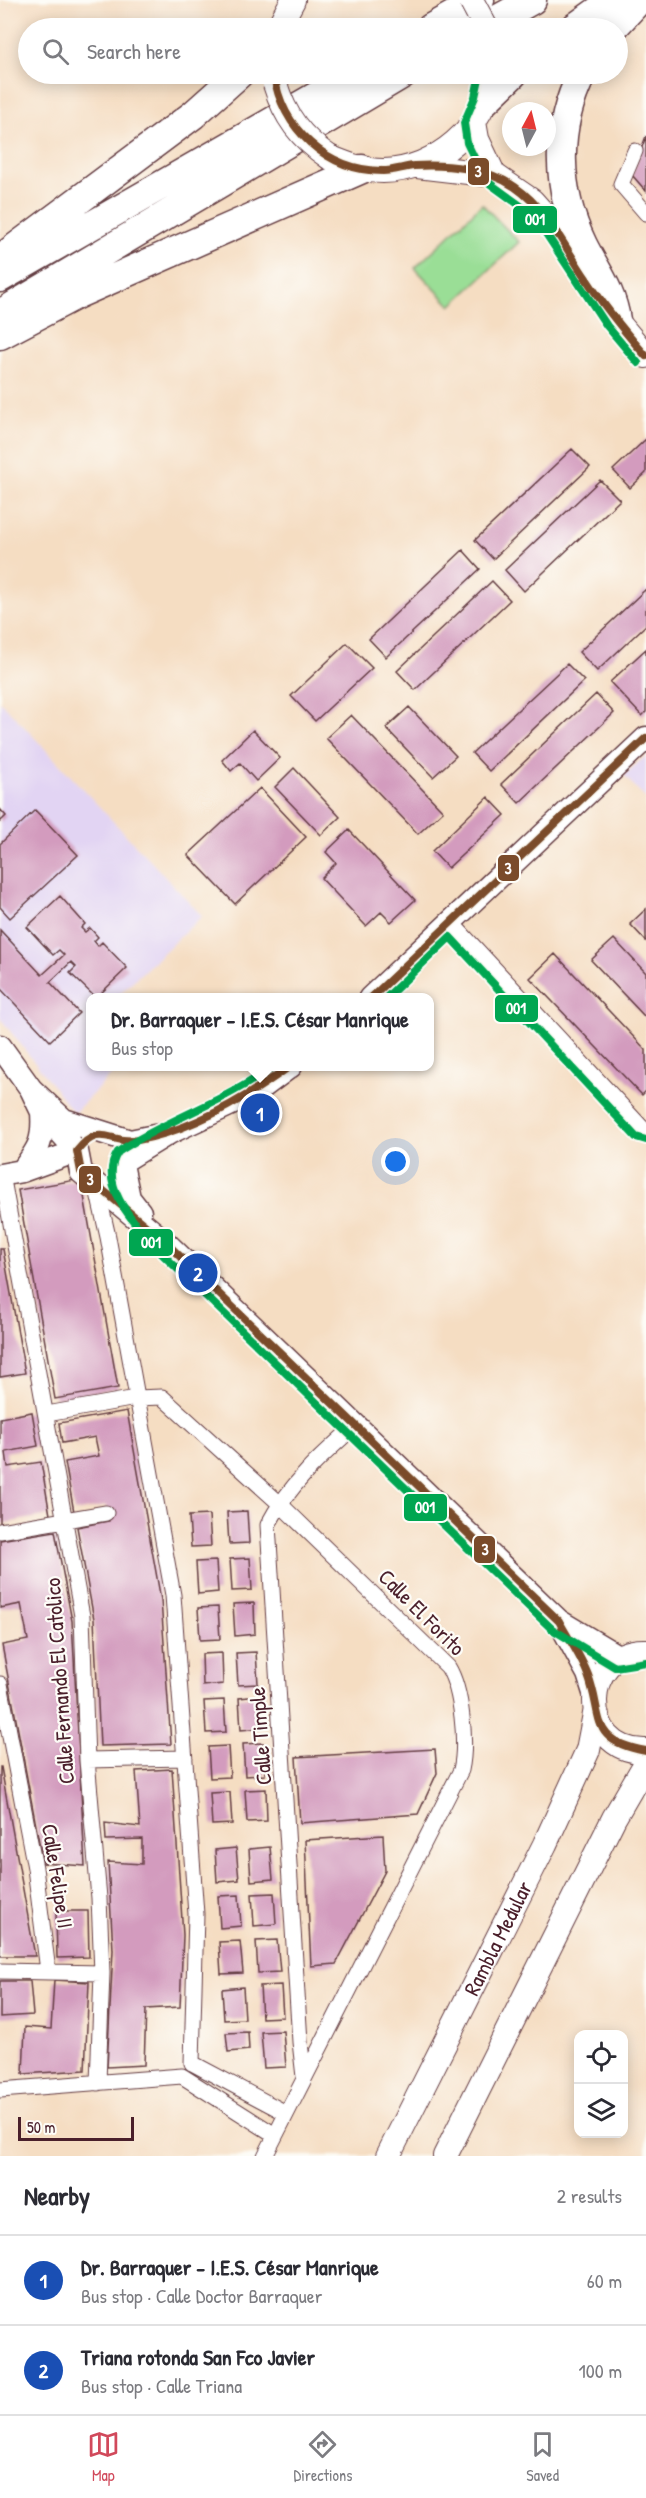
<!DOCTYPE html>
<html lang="en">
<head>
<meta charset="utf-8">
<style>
	:root { --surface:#fff; --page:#f7f7f7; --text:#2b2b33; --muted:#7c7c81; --line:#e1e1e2; --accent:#d1495b }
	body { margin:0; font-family:"Patrick Hand",sans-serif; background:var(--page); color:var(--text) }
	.controls { position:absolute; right:18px; bottom:18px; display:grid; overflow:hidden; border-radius:12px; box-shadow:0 3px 15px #0003 }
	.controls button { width:54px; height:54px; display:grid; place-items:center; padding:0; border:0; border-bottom:2px solid var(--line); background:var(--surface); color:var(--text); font:30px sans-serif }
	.compass { position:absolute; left:502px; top:102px; width:54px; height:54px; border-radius:50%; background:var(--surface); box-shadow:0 3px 15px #0003; rotate:7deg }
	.scale { position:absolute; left:18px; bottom:15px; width:116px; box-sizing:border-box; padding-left:6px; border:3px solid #4a1f2b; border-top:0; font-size:16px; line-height:21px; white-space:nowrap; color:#4a1f2b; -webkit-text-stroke:4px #fdfcf7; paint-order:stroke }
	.you { position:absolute; left:396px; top:1162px; width:21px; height:21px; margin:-15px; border:4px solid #fff; border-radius:50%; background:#1a73e8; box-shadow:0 0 0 9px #1a73e833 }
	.badge { display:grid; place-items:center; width:39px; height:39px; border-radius:50%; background:var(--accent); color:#fff; font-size:20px; font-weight:700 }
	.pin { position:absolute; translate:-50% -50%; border:3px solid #fff; box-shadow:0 2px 6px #0006 }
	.popup { position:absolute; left:86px; top:993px; width:348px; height:78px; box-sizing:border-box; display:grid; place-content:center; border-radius:12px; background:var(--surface); filter:drop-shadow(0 2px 4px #0005); font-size:20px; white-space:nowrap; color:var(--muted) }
	.popup b { font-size:22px; color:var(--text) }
	.popup::after { content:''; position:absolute; left:50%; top:100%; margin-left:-12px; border:12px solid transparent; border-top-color:var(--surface) }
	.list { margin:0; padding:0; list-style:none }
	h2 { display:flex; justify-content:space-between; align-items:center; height:78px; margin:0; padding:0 24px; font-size:26px }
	h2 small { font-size:20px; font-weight:400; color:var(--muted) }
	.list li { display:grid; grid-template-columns:39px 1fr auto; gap:18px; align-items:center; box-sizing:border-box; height:90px; padding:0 24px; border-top:2px solid var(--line) }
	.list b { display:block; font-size:22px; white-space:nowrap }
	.list p { margin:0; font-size:20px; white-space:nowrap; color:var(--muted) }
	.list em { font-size:20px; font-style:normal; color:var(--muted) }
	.icon { flex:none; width:33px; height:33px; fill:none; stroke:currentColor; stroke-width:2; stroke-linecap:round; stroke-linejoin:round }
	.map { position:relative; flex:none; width:646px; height:2156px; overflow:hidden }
	.search { position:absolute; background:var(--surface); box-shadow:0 3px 15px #0003; left:18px; right:18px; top:18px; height:66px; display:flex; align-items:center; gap:15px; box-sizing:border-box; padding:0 21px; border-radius:33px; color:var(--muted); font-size:22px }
	.sheet { height:258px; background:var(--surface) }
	nav { display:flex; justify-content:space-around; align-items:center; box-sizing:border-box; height:84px; border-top:2px solid var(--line); background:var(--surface); font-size:16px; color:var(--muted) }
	nav a { display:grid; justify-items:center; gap:3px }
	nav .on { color:var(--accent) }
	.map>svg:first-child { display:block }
	.built { fill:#e2d4f3 }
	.grass { fill:#9ade96; stroke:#727e60; stroke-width:1.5 }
	.building { fill:#d39bbe }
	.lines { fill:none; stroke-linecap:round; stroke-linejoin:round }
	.street-casing { stroke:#643c42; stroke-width:17 }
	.secondary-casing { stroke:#643c42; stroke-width:25 }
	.primary-casing { stroke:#643c42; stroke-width:26 }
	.highway-casing { stroke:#643c42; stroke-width:31 }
	.street { stroke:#fff; stroke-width:15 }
	.secondary { stroke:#fff; stroke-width:22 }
	.primary { stroke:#fff; stroke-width:24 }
	.highway { stroke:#fff; stroke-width:28 }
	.primary-bridge-casing { stroke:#643c42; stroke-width:26; stroke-linecap:butt }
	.primary-bridge { stroke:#fff; stroke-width:24 }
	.bus-1-casing { stroke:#fdfcf7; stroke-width:12 }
	.bus-2-casing { stroke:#fdfcf7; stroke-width:12 }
	.bus-1 { stroke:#7a4b2a; stroke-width:8 }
	.bus-2 { stroke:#00a651; stroke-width:8 }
	.labels { text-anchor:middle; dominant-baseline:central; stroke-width:4.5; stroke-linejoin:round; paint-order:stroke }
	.street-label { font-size:22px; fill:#4a1f2b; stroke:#fdfcf7 }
	.line-badge { stroke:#fdfcf7; stroke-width:2 }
	.badge-label { font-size:16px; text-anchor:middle; font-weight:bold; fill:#fff }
</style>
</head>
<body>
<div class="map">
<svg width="646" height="2156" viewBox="0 0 646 2156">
	<rect width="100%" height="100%" fill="#fdfcf7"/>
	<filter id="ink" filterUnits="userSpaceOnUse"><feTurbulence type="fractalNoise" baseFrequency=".0167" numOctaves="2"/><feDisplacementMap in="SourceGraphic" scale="12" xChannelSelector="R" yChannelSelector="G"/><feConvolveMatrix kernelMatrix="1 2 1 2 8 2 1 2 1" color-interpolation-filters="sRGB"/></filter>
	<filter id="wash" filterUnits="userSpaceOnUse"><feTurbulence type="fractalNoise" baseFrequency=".008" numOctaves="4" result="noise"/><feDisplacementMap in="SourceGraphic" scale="24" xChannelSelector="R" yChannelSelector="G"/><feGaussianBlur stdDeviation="1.35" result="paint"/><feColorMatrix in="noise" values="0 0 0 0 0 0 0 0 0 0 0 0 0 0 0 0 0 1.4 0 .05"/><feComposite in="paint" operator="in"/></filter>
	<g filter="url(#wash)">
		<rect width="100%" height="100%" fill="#f5ddc2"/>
		<!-- built -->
		<path class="built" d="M0 701 202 916 116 997 91 998V1066L112 1067V1074L74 1113 0 1018Z
			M646 756V799L624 775Z"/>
		<!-- grass -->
		<path class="grass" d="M482 204 519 242 451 306 415 268Z"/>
		<g id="blocks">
			<!-- building -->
			<path class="building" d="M646 136V191L632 175Z
				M646 439V473L630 488 613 470Z
				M572 449 590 467 493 559 475 540Z
				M600 480 620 500 524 591 505 570Z
				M463 550 480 569 386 657 369 639Z
				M492 581 510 600 415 690 397 671Z
				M646 589V625L597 671 579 652Z
				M347 643 372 668 315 721 291 696Z
				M646 649V712L642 716 610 682Z
				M567 664 584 681 489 771 472 753Z
				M596 694 614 713 519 803 501 784Z
				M409 707 456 756 433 777 386 728Z
				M351 715 443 811 418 834 326 738Z
				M253 730 280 758 256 781 240 763 231 771 222 760Z
				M294 768 340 817 321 835 275 787Z
				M260 788 306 837 235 904 188 855Z
				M488 797 505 815 448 868 432 851Z
				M0 809 6 816 0 822Z
				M35 810 78 855 10 918 0 907V844Z
				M349 830 415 900 391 922 381 912 366 926 321 878 336 863 326 852Z
				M60 896 85 924 81 928 85 932 90 928 98 937 94 941 98 946 102 942 127 968 96 998 70 973 76 967 71 962 50 982 79 1013 50 1041 0 988V930L42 975 64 955 59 950 53 955 27 927Z
				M646 909V941L630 924Z
				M614 939 646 973V1018L591 960Z
				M555 954 646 1050V1091L642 1095 530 978Z
				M81 1179 118 1388 55 1399 18 1190Z
				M0 1249H3L25 1373 0 1377Z
				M127 1411 161 1600 171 1744 100 1746 94 1619 77 1527 109 1521 106 1506 74 1512 65 1462 99 1456 95 1437 62 1443 59 1423Z
				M32 1412 38 1446 6 1452 8 1467 41 1462 50 1515 0 1524V1418Z
				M247 1511 249 1543 229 1544 227 1512Z
				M209 1515 211 1546 191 1547 189 1516Z
				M55 1531 72 1621 85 1866 43 1863 2 1645 28 1640 21 1604 0 1608V1540Z
				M250 1558 252 1590 232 1591 230 1559Z
				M216 1561 218 1592 198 1594 196 1562Z
				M254 1603 255 1634 235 1636 233 1604Z
				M218 1607 220 1639 200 1640 198 1608Z
				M256 1652 258 1684 238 1685 236 1653Z
				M222 1653 223 1684 203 1686 202 1654Z
				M259 1696 261 1728 241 1730 239 1698Z
				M224 1700 226 1732 206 1733 204 1701Z
				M263 1743 265 1775 245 1776 243 1744Z
				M228 1746 230 1777 210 1778 208 1747Z
				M435 1749 437 1773 418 1814 300 1823 296 1757Z
				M0 1767H1L35 1956H0Z
				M172 1769 183 1935 180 2007 146 2009 144 2065 107 2067 113 1950 108 1862 142 1864V1839L106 1840 105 1823 140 1827 136 1771Z
				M266 1789 267 1821 247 1822 245 1790Z
				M230 1792 232 1824 212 1825 210 1793Z
				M383 1835 385 1871 336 1964 311 1966 305 1840Z
				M270 1847 273 1879 251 1881 249 1849Z
				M236 1848 239 1880 217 1882 215 1850Z
				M274 1893 276 1924 254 1926 252 1894Z
				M239 1895 241 1926 220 1928 218 1896Z
				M56 1911H88L89 1957 57 1958Z
				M277 1940 280 1972 258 1973 256 1941Z
				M240 1941 243 1973 221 1974 219 1942Z
				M54 1980 89 1982 85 2070 23 2074 25 2027 51 2029Z
				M0 1981H30L33 2015 0 2017Z
				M281 1985 283 2017 262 2018 260 1986Z
				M243 1987 245 2019 224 2020 222 1989Z
				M283 2031 286 2067 264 2068 261 2032Z
				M248 2032 249 2050 228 2052 226 2033Z"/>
		</g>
	</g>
	<g filter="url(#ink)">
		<use href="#blocks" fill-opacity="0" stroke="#643c42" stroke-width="1.5"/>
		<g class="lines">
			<defs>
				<path id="street" d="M635 151 621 184 646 213
					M451 922 646 1132
					M2 1174 82 1616 87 1760 99 1898 102 1973 98 2083
					M96 1184 108 1237 173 1595 196 1914 192 2063
					M47 1414 136 1398 162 1397 279 1503 448 1667C462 1690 467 1743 461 1770L265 2156
					M0 1531 106 1513
					M0 1684 35 1868 48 1971
					M87 1760 185 1758
					M0 1971 102 1973
					M192 2063 286 2113
					M304 2077 300 2042 268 1525C288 1486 322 1455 355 1426
					M0 2090 182 2076 275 2135"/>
				<path id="secondary" d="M370 998 646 738
					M0 1046 31 1089 64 1120 130 1141 169 1133
					M31 1089 42 1112 77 1151 81 1172 164 1241 559 1621 619 1657
					M125 1160 169 1133 255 1093 291 1066
					M123 1169 129 1198 140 1212
					M22 1171C39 1148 44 1141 42 1112
					M0 1175 22 1171 77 1151
					M560 1623 588 1674 594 1693"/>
				<g id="primary">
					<path d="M278 28 293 0"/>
					<path d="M474 122 477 139 494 175"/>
					<path d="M329 157C346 164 363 171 383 171 435 170 487 128 491 74"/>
					<path d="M417 166 494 175 532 201 549 220 616 320 646 356"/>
					<path d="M646 1651C578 1649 578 1753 646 1751"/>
					<path id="s1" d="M388 2156 545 1844 588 1750 595 1714"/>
					<path d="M445 2156 614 1818 646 1763"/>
				</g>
				<path id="highway" d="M431 28 480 0
					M482 28 532 0
					M574 28 613 0
					M613 28 639 0
					M582 74C554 129 556 190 583 245 596 271 612 291 616 320
					M485 101 513 74
					M0 259 193 115 239 74
					M0 278 355 74
					M0 314 403 74
					M0 335 78 294 362 169"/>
			</defs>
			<!-- street casing -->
			<use href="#street" class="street-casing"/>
			<!-- secondary casing -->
			<use href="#secondary" class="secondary-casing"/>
			<!-- primary casing -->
			<use href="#primary" class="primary-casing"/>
			<!-- highway casing -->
			<use href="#highway" class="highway-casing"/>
			<!-- street -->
			<use href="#street" class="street"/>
			<!-- secondary -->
			<use href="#secondary" class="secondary"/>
			<!-- primary -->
			<use href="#primary" class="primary"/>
			<!-- highway -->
			<use href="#highway" class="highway"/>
			<defs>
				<path id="primary-bridge" d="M471 0 486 28
					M275 84C285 117 301 138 329 157"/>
			</defs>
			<!-- primary-bridge casing -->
			<use href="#primary-bridge" class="primary-bridge-casing"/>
			<!-- primary-bridge -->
			<use href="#primary-bridge" class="primary-bridge"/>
			<defs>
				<path id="bus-1" d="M274 74C281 128 327 171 383 171 393 171 404 167 414 166 447 164 488 168 515 187 547 209 564 246 585 277 603 305 624 331 646 356
					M371 998 646 738
					M290 1066C246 1098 193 1130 138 1140 110 1145 101 1121 77 1151L81 1172 164 1241 559 1621C568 1638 581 1656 588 1675 604 1718 588 1741 646 1751"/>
				<path id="bus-2" d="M480 74 475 97 464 123 467 143 485 180 525 209 541 226 607 326 638 363
					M386 998 450 937 636 1137 646 1140
					M273 1066C226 1102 167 1119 118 1152 96 1185 137 1226 157 1249L552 1629 615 1667 646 1662"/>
			</defs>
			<!-- bus-1 casing -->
			<use href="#bus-1" class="bus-1-casing"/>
			<!-- bus-2 casing -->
			<use href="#bus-2" class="bus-2-casing"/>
			<!-- bus-1 -->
			<use href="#bus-1" class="bus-1"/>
			<!-- bus-2 -->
			<use href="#bus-2" class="bus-2"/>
		</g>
	</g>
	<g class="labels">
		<!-- street labels -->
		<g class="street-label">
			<text transform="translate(422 1612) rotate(45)">Calle El Forito</text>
			<text transform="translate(59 1681) rotate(-94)">Calle Fernando El Catolico</text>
			<text transform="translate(260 1736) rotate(-94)">Calle Timple</text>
			<text transform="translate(58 1876) rotate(81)">Calle Felipe II</text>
			<text stroke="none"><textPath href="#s1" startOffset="244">Rambla Medular</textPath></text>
		</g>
	</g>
	<g class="line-badge">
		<rect x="467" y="157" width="23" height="29" rx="6" fill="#7a4b2a"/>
		<rect x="512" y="205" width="46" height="29" rx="6" fill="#00a651"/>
		<rect x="497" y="854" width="23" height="28" rx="6" fill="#7a4b2a"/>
		<rect x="494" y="994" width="45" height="29" rx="6" fill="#00a651"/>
		<rect x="78" y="1165" width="24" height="29" rx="6" fill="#7a4b2a"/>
		<rect x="128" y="1228" width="46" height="29" rx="6" fill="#00a651"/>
		<rect x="403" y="1493" width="45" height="29" rx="6" fill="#00a651"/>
		<rect x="473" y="1535" width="23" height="29" rx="6" fill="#7a4b2a"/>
	</g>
	<g class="badge-label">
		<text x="478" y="177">3</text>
		<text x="535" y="225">001</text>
		<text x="508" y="874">3</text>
		<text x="516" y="1014">001</text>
		<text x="90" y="1185">3</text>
		<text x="151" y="1248">001</text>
		<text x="425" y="1513">001</text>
		<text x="485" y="1555">3</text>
	</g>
</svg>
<div class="controls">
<button><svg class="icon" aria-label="locate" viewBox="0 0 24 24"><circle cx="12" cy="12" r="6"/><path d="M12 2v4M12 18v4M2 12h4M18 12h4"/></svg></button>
<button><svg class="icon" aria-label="layers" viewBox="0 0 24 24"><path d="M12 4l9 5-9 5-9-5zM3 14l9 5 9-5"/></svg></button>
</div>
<svg class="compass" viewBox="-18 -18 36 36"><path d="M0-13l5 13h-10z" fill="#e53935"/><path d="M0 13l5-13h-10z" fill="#7c7c81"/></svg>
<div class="scale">50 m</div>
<div class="you"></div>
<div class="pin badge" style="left:260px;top:1113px;background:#1a4fb4">1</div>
<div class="popup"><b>Dr. Barraquer - I.E.S. César Manrique</b>Bus stop</div>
<div class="pin badge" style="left:198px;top:1273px;background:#1a4fb4">2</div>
<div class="search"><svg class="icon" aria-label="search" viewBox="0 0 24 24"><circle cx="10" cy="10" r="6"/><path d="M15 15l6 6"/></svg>Search here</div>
</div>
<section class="sheet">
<h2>Nearby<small>2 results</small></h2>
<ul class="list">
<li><span class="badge" style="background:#1a4fb4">1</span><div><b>Dr. Barraquer - I.E.S. César Manrique</b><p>Bus stop · Calle Doctor Barraquer</p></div><em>60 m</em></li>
<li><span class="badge" style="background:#1a4fb4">2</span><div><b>Triana rotonda San Fco Javier</b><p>Bus stop · Calle Triana</p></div><em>100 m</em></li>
</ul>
</section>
<nav>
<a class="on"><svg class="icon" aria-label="map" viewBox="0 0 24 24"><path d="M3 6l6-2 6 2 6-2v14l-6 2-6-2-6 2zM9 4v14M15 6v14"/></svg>Map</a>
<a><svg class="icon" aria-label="directions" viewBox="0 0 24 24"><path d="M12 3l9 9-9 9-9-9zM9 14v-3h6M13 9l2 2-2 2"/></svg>Directions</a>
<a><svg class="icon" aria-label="saved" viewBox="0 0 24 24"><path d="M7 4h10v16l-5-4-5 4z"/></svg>Saved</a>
</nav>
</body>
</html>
